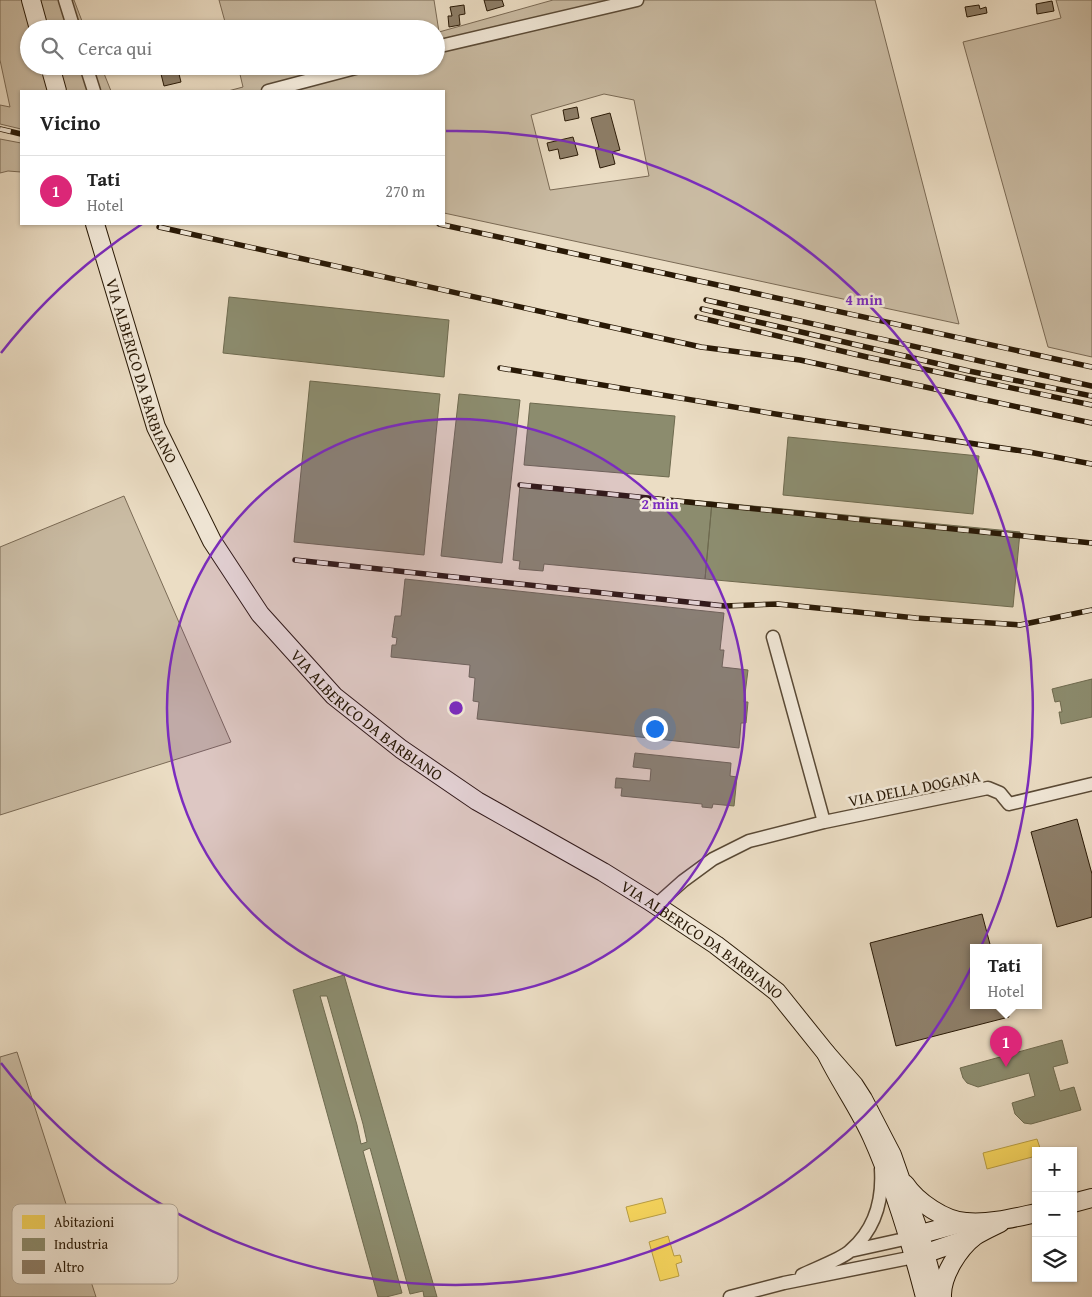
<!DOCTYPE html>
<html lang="it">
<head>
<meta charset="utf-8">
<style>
	:root { --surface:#fff; --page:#f2f2f2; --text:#222; --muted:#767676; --line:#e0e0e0; --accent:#db2777 }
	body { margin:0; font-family:"Gentium Book Plus",serif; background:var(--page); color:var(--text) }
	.controls { position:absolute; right:15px; bottom:15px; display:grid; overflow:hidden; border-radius:0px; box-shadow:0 1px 4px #0004 }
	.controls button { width:45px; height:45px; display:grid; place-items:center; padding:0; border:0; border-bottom:1px solid var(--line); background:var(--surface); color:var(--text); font:25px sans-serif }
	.you { position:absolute; left:654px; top:728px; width:18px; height:18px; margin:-12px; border:4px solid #fff; border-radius:50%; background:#1a73e8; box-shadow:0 0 0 8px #1a73e833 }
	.badge { display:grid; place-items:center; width:32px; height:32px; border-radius:50%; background:var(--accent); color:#fff; font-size:16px; font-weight:700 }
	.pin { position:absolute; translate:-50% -41px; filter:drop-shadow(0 1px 2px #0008) }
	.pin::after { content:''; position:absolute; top:26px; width:18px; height:15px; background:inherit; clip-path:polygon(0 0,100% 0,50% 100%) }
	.popup { position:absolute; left:970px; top:944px; width:72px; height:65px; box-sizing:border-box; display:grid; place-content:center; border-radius:0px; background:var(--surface); filter:drop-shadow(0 1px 4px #0005); font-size:16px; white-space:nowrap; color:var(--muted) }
	.popup b { font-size:19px; color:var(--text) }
	.popup::after { content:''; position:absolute; left:50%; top:100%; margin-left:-10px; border:10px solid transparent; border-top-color:var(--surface) }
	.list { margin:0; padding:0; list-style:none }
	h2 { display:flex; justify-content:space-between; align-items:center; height:65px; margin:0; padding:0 20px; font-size:21px }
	h2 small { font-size:16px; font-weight:400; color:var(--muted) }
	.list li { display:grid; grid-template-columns:32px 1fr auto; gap:15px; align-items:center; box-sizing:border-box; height:70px; padding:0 20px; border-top:1px solid var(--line) }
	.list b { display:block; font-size:19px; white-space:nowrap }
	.list p { margin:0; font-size:16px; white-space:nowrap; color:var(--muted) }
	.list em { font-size:16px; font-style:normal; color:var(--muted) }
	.icon { flex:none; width:28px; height:28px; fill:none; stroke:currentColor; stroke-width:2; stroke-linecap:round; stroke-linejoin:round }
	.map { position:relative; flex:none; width:1092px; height:1297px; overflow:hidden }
	.search { position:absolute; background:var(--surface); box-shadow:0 1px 4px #0004; left:20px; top:20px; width:425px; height:55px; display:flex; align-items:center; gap:12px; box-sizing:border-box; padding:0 18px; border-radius:28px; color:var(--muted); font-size:19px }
	.panel { position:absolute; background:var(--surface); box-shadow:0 1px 4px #0004; left:20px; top:90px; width:425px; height:135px; border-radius:0px }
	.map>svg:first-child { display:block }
	.green { fill:#cabca4; stroke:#7a6a55; fill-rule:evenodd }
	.homes { fill:#f6d55c; stroke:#b89d42 }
	.industry { fill:#8c8c6e; stroke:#6e6a4f; fill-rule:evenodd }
	.building { fill:#8e7f69; stroke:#291906 }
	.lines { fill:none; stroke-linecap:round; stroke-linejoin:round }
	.street-casing { stroke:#5a4a36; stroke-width:15 }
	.secondary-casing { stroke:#291906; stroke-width:20 }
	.street { stroke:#f2e9d9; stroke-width:12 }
	.secondary { stroke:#f2e9d9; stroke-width:18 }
	.rail-casing { stroke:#291906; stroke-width:5.5 }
	.rail { stroke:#f2e9d9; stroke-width:4; stroke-dasharray:11; stroke-linecap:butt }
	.ring { fill:none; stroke:#7b2cbf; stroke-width:2.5 }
	.labels { text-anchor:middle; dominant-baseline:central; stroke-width:5; stroke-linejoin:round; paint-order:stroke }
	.street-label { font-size:16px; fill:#291906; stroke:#f2e9d9 }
	.key { fill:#f2e9d9; stroke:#b6ab9a; stroke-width:1 }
	.key-label { font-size:14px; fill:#291906 }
	.centre { fill:#7b2cbf; stroke:#f2e9d9; stroke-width:2.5 }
	.ring-label { font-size:15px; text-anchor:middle; font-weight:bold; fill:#7b2cbf; stroke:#f2e9d9; stroke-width:5; stroke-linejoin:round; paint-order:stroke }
</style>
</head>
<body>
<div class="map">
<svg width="1092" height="1297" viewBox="0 0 1092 1297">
	<rect width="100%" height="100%" fill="#ebddc4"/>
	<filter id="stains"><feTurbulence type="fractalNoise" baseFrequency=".004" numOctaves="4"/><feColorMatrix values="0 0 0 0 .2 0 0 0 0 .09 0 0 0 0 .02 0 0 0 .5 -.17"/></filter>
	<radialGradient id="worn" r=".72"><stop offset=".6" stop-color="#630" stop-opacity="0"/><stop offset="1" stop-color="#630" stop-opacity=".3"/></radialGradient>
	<!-- green -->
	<path class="green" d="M0 0H74L85 29H29V66H101L111 91H21V129L0 124V105L10 107 0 60Z
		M219 0H434L439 32 553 0H875L959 324 444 213V91H228L243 87 238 66H436V29H227ZM604 94 634 100 649 176 550 190 531 115Z
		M1056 0H1092V357L1048 347 963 42 1061 18Z
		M0 139 21 143V172L8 171 0 173Z
		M124 496 231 742 0 815V547Z
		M17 1052 96 1297H0V1057Z"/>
	<!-- homes -->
	<path class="homes" d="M1037 1139 1041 1151H1036V1156L987 1169 983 1153Z
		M662 1198 666 1213 630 1222 626 1207Z
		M668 1236 674 1256 680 1255 682 1262 676 1264 679 1276 660 1281 649 1242Z"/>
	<!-- industry -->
	<path class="industry" d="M229 297 449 320 444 377 223 353Z
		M310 381 440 394 424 555 294 542Z
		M459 394 520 400 502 563 441 556Z
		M530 403 675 416 669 477 524 465Z
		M788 437 979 456 973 514 783 495Z
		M520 485 712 502 705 579 544 564 543 571 519 569 520 561 513 560Z
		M712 502 1020 532 1013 607 705 579Z
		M405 579 724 613 720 650H724L722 667 748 670 744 702H748L746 723H741L739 748 477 719 479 702 473 701 475 678 469 677 470 665 391 657 392 645H396L397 638 392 637 395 616H401Z
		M1092 679V717L1061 724 1059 712H1062L1060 701 1055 702 1052 689Z
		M635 753 731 763 730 776 737 777 734 806 713 804 712 808 702 807V804L621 796 622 788H615L616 778 650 781 651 769 633 767Z
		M344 975 437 1297H424L423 1291 410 1294 370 1148 363 1151 402 1293 386 1297H378L293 990ZM320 996H327L363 1124 367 1142 361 1144 357 1125Z
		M1062 1040 1068 1063 1053 1067 1060 1091 1074 1087 1081 1110 1031 1124 1024 1123 1015 1114 1012 1103 1035 1096 1029 1073 978 1087 967 1083 963 1078 960 1068Z"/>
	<!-- building -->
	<path class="building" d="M484 0H502L504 6 487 11Z
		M1052 1 1054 11 1037 14 1036 4Z
		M464 5 465 14 459 15 460 25 449 27 448 16H452L450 7Z
		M979 5 980 9 986 7 987 13 967 17 965 7Z
		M166 23 167 29H149V27Z
		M159 66H177L181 82 164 86Z
		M577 107 579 118 565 121 563 110Z
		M610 113 620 150 612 152 615 164 600 168 595 148 599 147 591 118Z
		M573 137 578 155 560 159 558 149 549 151 547 143Z
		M1077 819 1092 874V917L1057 927 1031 832Z
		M982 914 991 948H974V1006H1006L1009 1017 896 1046 870 943Z"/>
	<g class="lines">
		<defs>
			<path id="street" d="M65 0 74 29
				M436 47 637 0
				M86 66 94 91
				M268 91 363 66
				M773 637 824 822
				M656 905 683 881 713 859 749 841 824 822 988 788 1000 793 1009 804 1092 784
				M850 1251 909 1238
				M802 1275C814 1269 844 1258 851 1250 875 1229 883 1200 881 1169
				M730 1297 784 1283 914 1257"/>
			<g id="secondary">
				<path d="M31 0 39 29"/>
				<path d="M50 66 57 91"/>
				<path id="s1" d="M95 224 156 427 212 541 260 614 334 696 401 749 477 801 603 872 648 900 716 945 777 992 826 1053"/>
				<path d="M905 1184C917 1202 945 1221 966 1222 990 1224 1013 1218 1036 1213"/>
				<path d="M1073 1203 1092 1198"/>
				<path d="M910 1237 965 1222"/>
				<path d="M915 1257 973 1237"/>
				<path d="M925 1297C911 1243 895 1188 872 1137 859 1108 840 1082 826 1053L854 1085 863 1099 892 1155 920 1235 937 1297"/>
				<path d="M942 1297C941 1276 959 1248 975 1236 983 1231 992 1227 1000 1223"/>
			</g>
		</defs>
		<!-- street casing -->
		<use href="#street" class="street-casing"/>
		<!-- secondary casing -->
		<use href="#secondary" class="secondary-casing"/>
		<!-- street -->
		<use href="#street" class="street"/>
		<!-- secondary -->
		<use href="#secondary" class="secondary"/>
		<defs>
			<path id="rail" d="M0 129 21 134
				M439 224 1092 367
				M159 227 701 347 800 360 1092 423
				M706 300 1092 386
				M702 309 969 371 1092 396
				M697 317 867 357 1092 405
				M500 368 788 416 1029 452 1092 464
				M520 485 1092 543
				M295 560 725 606 778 604 916 618 1020 625 1092 610"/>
		</defs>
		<!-- rail casing -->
		<use href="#rail" class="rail-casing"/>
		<!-- rail -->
		<use href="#rail" class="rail"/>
	</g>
	<!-- distance rings -->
	<circle cx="456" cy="708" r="289" fill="#7b2cbf" fill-opacity=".12"/>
	<g class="ring">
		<circle cx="456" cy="708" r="289"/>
		<path d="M1 353A577 577 0 0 1 142 224M446 131A577 577 0 1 1 1 1063"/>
	</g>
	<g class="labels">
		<!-- street labels -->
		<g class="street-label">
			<text stroke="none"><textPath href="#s1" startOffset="154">VIA ALBERICO DA BARBIANO</textPath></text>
			<text stroke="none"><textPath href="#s1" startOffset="574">VIA ALBERICO DA BARBIANO</textPath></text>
			<text transform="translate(914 788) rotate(-11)">VIA DELLA DOGANA</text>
			<text stroke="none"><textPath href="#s1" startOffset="979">VIA ALBERICO DA BARBIANO</textPath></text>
		</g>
	</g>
	<!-- legend -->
	<rect x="12" y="1204" width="166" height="80" rx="8" class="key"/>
	<rect x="22" y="1215" width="23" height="14" fill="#f6d55c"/>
	<rect x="22" y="1238" width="23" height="13" fill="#8c8c6e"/>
	<rect x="22" y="1260" width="23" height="14" fill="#8e7f69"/>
	<g class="key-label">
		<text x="54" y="1227">Abitazioni</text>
		<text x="54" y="1249">Industria</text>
		<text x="54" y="1272">Altro</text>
	</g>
	<circle cx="456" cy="708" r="8" class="centre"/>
	<g class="ring-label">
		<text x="864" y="305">4 min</text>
		<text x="660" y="509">2 min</text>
	</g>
	<rect width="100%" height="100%" filter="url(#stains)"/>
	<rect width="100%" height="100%" fill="url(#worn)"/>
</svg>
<div class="controls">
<button>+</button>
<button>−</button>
<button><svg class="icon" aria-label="layers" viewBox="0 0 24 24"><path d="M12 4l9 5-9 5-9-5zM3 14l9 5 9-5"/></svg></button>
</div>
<div class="you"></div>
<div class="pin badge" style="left:1006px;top:1067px">1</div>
<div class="popup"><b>Tati</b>Hotel</div>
<div class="search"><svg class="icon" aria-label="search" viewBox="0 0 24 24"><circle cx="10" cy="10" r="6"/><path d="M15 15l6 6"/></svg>Cerca qui</div>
<section class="panel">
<h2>Vicino<small></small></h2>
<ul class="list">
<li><span class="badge">1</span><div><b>Tati</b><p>Hotel</p></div><em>270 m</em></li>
</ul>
</section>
</div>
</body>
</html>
